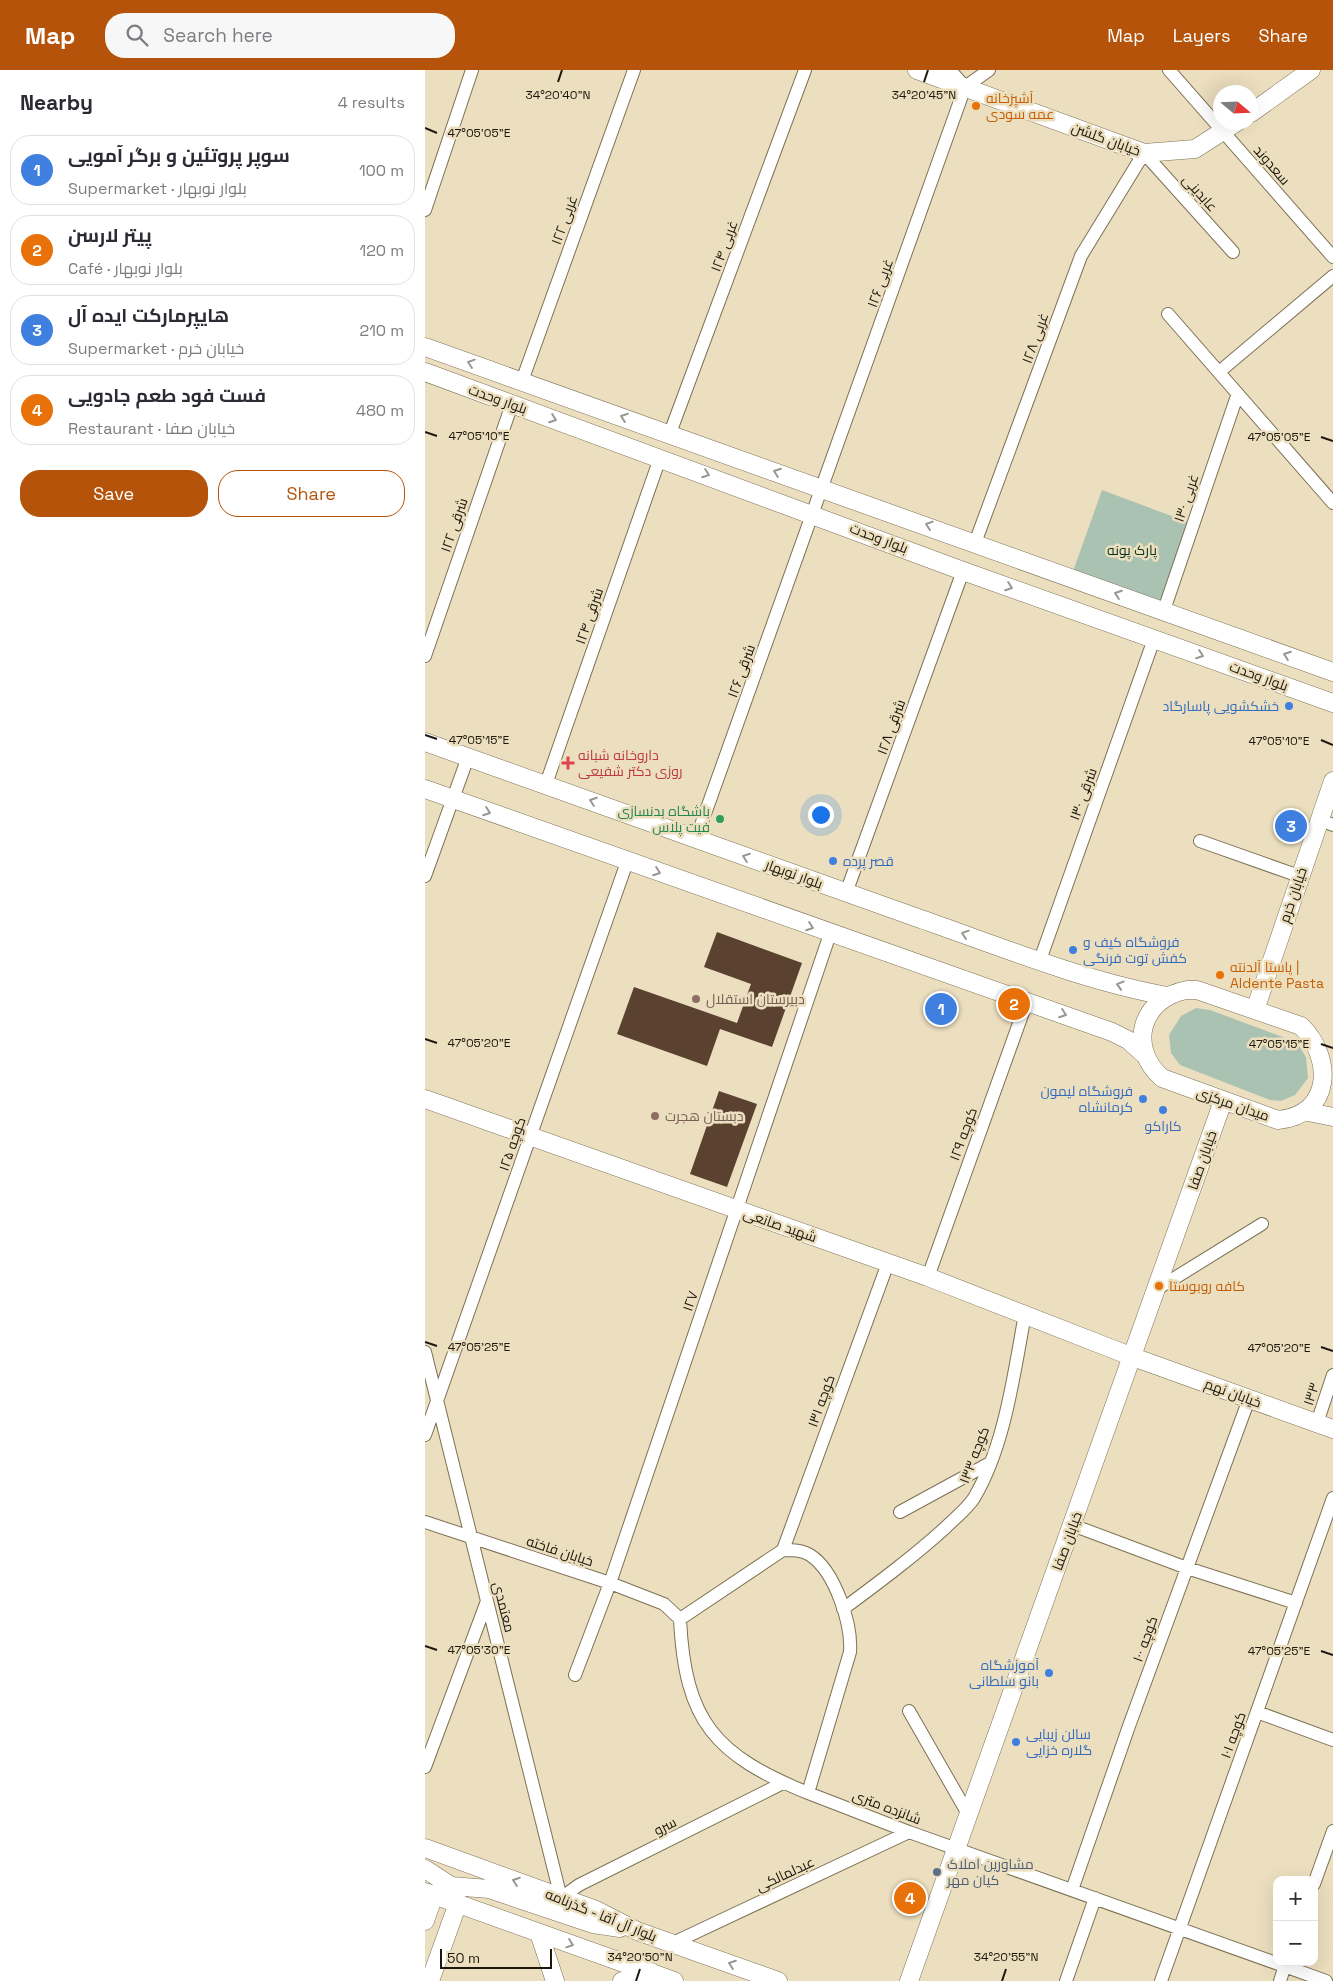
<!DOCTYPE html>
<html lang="en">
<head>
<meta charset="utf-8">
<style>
	:root { --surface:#fff; --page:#f7f7f7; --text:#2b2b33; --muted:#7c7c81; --line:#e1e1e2; --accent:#b45309 }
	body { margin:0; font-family:"Space Grotesk",Cairo,sans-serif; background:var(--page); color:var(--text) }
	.controls { position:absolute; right:15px; bottom:15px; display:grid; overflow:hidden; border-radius:10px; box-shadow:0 5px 20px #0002 }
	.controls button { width:45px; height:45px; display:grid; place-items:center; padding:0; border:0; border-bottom:1px solid var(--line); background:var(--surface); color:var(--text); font:25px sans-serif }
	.compass { position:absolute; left:788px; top:15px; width:45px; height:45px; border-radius:50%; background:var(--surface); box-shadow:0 5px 20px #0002; rotate:109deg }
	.scale { position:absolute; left:15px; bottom:12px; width:112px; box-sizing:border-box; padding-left:5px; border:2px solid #1c180c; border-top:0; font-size:14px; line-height:18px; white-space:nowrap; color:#1c180c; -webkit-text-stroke:4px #ecdfbf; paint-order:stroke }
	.you { position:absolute; left:395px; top:744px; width:18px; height:18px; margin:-12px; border:4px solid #fff; border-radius:50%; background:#1a73e8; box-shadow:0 0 0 8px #1a73e833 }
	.badge { display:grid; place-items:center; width:32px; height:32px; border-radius:50%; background:var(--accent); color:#fff; font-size:16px; font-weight:700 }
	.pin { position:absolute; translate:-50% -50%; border:2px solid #fff; box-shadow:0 1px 5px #0006 }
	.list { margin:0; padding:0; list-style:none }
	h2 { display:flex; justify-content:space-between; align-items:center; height:65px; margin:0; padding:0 20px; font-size:21px }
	h2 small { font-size:16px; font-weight:400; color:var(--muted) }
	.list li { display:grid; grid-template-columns:32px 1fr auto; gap:15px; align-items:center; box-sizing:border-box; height:70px; margin:0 10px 10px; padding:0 10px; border:1px solid var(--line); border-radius:20px }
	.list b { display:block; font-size:19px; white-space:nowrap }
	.list p { margin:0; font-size:16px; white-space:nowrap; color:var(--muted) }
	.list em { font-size:16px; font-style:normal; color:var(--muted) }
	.actions { display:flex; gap:10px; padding:15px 20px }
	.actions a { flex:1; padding:11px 0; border:1px solid var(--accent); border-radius:20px; text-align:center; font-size:18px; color:var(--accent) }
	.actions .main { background:var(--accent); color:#fff }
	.icon { flex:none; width:28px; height:28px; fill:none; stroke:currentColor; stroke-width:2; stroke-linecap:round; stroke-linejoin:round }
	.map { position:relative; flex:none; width:908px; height:1911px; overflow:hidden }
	header { display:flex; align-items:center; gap:30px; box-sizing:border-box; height:70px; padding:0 25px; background:var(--accent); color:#fff }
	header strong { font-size:24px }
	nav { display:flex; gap:28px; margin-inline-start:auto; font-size:18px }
	.search { width:350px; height:45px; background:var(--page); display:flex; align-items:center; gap:12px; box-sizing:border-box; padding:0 18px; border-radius:20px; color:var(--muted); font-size:19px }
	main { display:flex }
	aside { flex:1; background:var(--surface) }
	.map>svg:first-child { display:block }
	.green { fill:#aac2b2 }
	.building { fill:#5b412f }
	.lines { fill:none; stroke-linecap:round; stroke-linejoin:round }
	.street-casing { stroke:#7c7154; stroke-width:14 }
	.secondary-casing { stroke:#7c7154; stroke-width:19 }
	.street { stroke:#fff; stroke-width:12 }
	.secondary { stroke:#fff; stroke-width:18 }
	.oneway { stroke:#999792 }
	.ticks { fill:none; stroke:#1c180c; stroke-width:2 }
	.food-dot { fill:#e8710a; stroke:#ecdfbf; stroke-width:2 }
	.shop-dot { fill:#3f7fe0; stroke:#ecdfbf; stroke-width:2 }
	.health-dot { fill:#e0444e; stroke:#ecdfbf; stroke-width:2 }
	.leisure-dot { fill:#2e9e5b; stroke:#ecdfbf; stroke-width:2 }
	.education-dot { fill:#8d6e63; stroke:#ecdfbf; stroke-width:2 }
	.service-dot { fill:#5c6f8a; stroke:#ecdfbf; stroke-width:2 }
	.labels { text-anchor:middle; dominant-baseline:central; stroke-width:5; stroke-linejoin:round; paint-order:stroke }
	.food-label { font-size:14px; fill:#c56008; stroke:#ecdfbf; text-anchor:start }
	.street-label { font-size:14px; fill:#1c180c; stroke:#ecdfbf }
	.park-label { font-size:14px; fill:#0a341e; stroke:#ecdfbf }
	.shop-label { font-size:14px; fill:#366cbe; stroke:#ecdfbf; text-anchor:end }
	.health-label { font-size:14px; fill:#be3a42; stroke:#ecdfbf; text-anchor:start }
	.leisure-label { font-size:14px; fill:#27864d; stroke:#ecdfbf; text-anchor:end }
	.education-label { font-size:14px; fill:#785e54; stroke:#ecdfbf; text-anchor:start }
	.service-label { font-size:14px; fill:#4e5e75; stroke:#ecdfbf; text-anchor:start }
	.ticks-label { font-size:12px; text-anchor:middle; fill:#1c180c; stroke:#ecdfbf; stroke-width:5; stroke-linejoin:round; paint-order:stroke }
</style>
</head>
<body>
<header>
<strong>Map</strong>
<div class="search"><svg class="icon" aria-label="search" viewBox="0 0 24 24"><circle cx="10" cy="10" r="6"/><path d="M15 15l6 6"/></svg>Search here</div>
<nav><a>Map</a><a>Layers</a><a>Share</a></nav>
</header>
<main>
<aside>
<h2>Nearby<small>4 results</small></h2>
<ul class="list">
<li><span class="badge" style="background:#3f7fe0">1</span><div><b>سوپر پروتئین و برگر آمویی</b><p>Supermarket · بلوار نوبهار</p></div><em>100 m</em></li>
<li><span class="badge" style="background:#e8710a">2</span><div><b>پیتر لارسن</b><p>Café · بلوار نوبهار</p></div><em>120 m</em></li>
<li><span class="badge" style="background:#3f7fe0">3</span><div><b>هایپرمارکت ایده آل</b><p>Supermarket · خیابان خرم</p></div><em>210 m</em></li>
<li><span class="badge" style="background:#e8710a">4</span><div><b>فست فود طعم جادویی</b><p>Restaurant · خیابان صفا</p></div><em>480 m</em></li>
</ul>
<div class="actions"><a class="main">Save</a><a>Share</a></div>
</aside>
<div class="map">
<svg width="908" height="1911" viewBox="0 0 908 1911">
	<rect width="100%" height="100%" fill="#ecdfbf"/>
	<!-- green -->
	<path class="green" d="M677 420 768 454 739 540 646 507Z
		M771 938 785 940 866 970 873 974 881 987 883 1008 870 1025 856 1031 845 1030 755 995 746 983 744 965 756 946Z"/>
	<!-- building -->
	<path class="building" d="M292 862 377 893 347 977 295 959 282 996 192 964 209 917 312 953 326 914 279 897Z
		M294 1021 332 1034 302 1117 265 1104Z"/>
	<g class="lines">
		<defs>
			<path id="street" d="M525 0 540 17
				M744 0 908 187
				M540 17 564 0
				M0 140 47 0
				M743 244 908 433
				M794 302 908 206
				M97 311 209 0
				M245 363 380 0
				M550 473 656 186 719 83 808 182
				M739 540 812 326
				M0 586 87 334
				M121 714 235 388
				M895 750 908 755
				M271 769 540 17
				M775 771 874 806
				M0 806 43 687
				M421 823 538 501
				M615 890 729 569
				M503 1207 602 931
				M732 1219 837 1154
				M0 1282 136 1828 154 1815 358 1713
				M892 1353 908 1305
				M0 1365 202 792
				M475 1442 565 1393
				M0 1452 185 1513 239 1534 255 1549
				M647 1455 762 1498 871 1533
				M358 1480C368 1480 377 1480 385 1485 410 1501 427 1554 425 1582L383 1723C290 1685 260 1652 255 1549Z
				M358 1480 463 1193
				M418 1539C453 1513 488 1487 520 1458 529 1449 542 1439 549 1428 580 1376 589 1303 600 1244
				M150 1605 185 1513 405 864
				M484 1641 543 1744
				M832 1642 908 1670
				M0 1697 62 1531
				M383 1723 484 1762 901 1911
				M889 1814 908 1761
				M647 1820 704 1656 824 1329
				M248 1873 484 1762
				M641 1911 670 1828
				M736 1911 908 1428
				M855 1911 861 1892"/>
			<path id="secondary" d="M492 0 719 83 770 79 812 52
				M826 43 886 0
				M0 277 908 602
				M0 302 538 501 908 633
				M0 672C164 729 326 790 490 847 571 875 658 911 742 926
				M0 719 687 962 703 970 721 986
				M762 920H772L876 956C908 987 908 1045 853 1050L737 1008C702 977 716 928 762 920Z
				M830 940 908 711
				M0 1029 503 1207 708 1287 908 1359
				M883 1042 908 1047
				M0 1778 171 1840 212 1861 353 1911
				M0 1799 26 1816 64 1819 168 1854 195 1858
				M0 1822 249 1911
				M0 1851 9 1825 18 1820
				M114 1863 130 1911
				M5 1911 33 1833 28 1822
				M197 1911 226 1902
				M484 1911 798 1031"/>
		</defs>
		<!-- street casing -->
		<use href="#street" class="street-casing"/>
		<!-- secondary casing -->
		<use href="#secondary" class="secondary-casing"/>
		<!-- street -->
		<use href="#street" class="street"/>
		<!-- secondary -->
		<use href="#secondary" class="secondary"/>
	</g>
	<!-- one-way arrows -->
	<defs><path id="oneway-chevron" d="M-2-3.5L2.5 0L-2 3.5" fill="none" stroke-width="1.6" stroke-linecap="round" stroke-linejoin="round" transform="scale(1.25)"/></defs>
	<g class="oneway">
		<use href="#oneway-chevron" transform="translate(46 293) rotate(-161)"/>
		<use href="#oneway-chevron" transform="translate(199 347) rotate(-160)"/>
		<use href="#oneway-chevron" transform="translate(128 349) rotate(20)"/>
		<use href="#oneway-chevron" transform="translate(352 402) rotate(-160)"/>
		<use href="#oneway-chevron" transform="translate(281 404) rotate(20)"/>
		<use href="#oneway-chevron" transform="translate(504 455) rotate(-161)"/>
		<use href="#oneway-chevron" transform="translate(584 517) rotate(20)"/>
		<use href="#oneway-chevron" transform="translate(693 524) rotate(-160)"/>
		<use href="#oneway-chevron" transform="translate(775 585) rotate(20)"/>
		<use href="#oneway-chevron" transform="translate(862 585) rotate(-160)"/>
		<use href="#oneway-chevron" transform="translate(168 731) rotate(-160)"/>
		<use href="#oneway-chevron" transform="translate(62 742) rotate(20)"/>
		<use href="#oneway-chevron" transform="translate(321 787) rotate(-160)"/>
		<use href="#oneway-chevron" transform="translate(232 802) rotate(20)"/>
		<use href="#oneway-chevron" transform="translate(385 857) rotate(20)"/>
		<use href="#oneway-chevron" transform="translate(540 864) rotate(-161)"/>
		<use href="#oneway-chevron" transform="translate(695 915) rotate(-163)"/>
		<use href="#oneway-chevron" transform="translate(638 944) rotate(20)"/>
		<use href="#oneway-chevron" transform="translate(91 1811) rotate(-160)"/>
		<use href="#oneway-chevron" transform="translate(145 1874) rotate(19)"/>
		<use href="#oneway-chevron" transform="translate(307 1894) rotate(-160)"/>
	</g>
	<!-- ticks -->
	<path class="ticks" d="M133 12 137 0M499 12 503 0M0 58 12 63M0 362 12 366M896 367 908 371M0 665 12 669M896 670 908 675M0 969 12 973M896 974 908 978M0 1272 12 1276M896 1277 908 1281M0 1576 12 1580M896 1581 908 1585M211 1911 215 1899M577 1911 581 1899"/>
	<!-- markers -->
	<g class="food-dot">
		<circle cx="551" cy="36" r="5"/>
		<circle cx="795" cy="905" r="5"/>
		<circle cx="734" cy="1216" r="5"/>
	</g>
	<g class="shop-dot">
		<circle cx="864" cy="636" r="5"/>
		<circle cx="408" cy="791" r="5"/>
		<circle cx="648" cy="880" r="5"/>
		<circle cx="718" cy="1029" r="5"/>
		<circle cx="738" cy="1040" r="5"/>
		<circle cx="624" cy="1603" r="5"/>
		<circle cx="591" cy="1672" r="5"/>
	</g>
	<path class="health-dot" d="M140.5 685.5h5v5h5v5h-5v5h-5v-5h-5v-5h5z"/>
	<circle class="leisure-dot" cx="295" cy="749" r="5"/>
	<g class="education-dot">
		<circle cx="271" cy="929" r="5"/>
		<circle cx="230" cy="1046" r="5"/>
	</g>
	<circle class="service-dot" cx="512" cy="1802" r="5"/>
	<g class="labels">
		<!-- food labels -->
		<g class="food-label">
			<text x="561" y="28">آشپزخانه<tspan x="561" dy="16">عمه سودی</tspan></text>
			<text x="805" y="897">پاستا آلدنته |<tspan x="805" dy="16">Aldente Pasta</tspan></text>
			<text x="744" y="1216">کافه روبوستا</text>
		</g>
		<!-- street labels -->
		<g class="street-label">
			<text transform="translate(681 69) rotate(20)">خیابان گلشن</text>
			<text transform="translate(847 95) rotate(49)">سعدوند</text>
			<text transform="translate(775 123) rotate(48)">عابدینی</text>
			<text transform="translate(139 150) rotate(-70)">۱۲۲ غربی</text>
			<text transform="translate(299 176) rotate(-70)">۱۲۴ غربی</text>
			<text transform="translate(455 213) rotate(-70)">۱۲۶ غربی</text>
			<text transform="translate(610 268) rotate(-70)">۱۲۸ غربی</text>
			<text transform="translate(73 329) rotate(20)">بلوار وحدت</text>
			<text transform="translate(761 428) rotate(-71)">۱۳۰ غربی</text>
			<text transform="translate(29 455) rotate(-71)">۱۲۲ شرقی</text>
			<text transform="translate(454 468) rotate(21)">بلوار وحدت</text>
			<text transform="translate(164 546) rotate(-71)">۱۲۴ شرقی</text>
			<text transform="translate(316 601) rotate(-70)">۱۲۶ شرقی</text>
			<text transform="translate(834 606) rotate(20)">بلوار وحدت</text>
			<text transform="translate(466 657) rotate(-70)">۱۲۸ شرقی</text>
			<text transform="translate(658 724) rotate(-70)">۱۳۰ شرقی</text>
			<text transform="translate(369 804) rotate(20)">بلوار نوبهار</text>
			<text transform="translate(868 825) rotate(-71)">خیابان خرم</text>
			<text transform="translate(808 1034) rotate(19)">میدان مرکزی</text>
			<text transform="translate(538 1064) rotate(-70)">کوچه ۱۲۹</text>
			<text transform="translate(87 1074) rotate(-71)">کوچه ۱۲۵</text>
			<text transform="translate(777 1090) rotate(-71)">خیابان صفا</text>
			<text transform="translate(355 1155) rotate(19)">شهید صانعی</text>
			<text transform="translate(265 1231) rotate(-71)">۱۲۷</text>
			<text transform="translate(808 1323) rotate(20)">خیابان نهم</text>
			<text transform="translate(886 1324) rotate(-72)">۱۳۳</text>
			<text transform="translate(396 1331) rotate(-70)">کوچه ۱۳۱</text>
			<text transform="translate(549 1385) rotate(-69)">کوچه ۱۳۳</text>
			<text transform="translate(642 1471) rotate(-70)">خیابان صفا</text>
			<text transform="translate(135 1481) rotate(18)">خیابان فاخته</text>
			<text transform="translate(79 1537) rotate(76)">معتمدی</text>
			<text transform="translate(720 1569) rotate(-70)">کوچه ۱۰۰</text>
			<text transform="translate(808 1665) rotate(-70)">کوچه ۱۰۱</text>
			<text transform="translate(462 1737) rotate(21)">شانزده متری</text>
			<text transform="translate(240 1756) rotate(-27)">سرو</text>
			<text transform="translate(360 1804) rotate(-25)">عبدلمالکی</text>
			<text transform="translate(176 1845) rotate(22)">بلوار آل آقا - گذرنامه</text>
		</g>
		<!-- park labels -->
		<g class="park-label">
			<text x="707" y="480">پارک پونه</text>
		</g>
		<!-- shop labels -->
		<g class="shop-label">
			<text x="854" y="636">خشکشویی پاسارگاد</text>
			<text x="418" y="791" text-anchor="start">قصر پرده</text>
			<text x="658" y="872" text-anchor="start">فروشگاه کیف و<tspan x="658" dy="16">کفش توت فرنگی</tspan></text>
			<text x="708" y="1021">فروشگاه لیمون<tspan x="708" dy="16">کرمانشاه</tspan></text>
			<text x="738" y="1056" text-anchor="middle">کاراکو</text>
			<text x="614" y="1595">آموزشگاه<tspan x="614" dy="16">بانو سلطانی</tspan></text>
			<text x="601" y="1664" text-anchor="start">سالن زیبایی<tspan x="601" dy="16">گلاره خزایی</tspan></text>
		</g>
		<!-- health labels -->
		<g class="health-label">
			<text x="153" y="685">داروخانه شبانه<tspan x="153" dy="16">روزی دکتر شفیعی</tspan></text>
		</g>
		<!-- leisure labels -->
		<g class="leisure-label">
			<text x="285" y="741">باشگاه بدنسازی<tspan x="285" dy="16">فیت پلاس</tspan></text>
		</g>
		<!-- education labels -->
		<g class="education-label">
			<text x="281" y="929">دبیرستان استقلال</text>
			<text x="240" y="1046">دبستان هجرت</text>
		</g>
		<!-- service labels -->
		<g class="service-label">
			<text x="522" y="1794">مشاورین املاک<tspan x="522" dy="16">کیان مهر</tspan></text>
		</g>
	</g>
	<g class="ticks-label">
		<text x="133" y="29">34°20'40"N</text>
		<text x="499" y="29">34°20'45"N</text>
		<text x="54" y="67">47°05'05"E</text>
		<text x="54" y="370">47°05'10"E</text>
		<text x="854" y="371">47°05'05"E</text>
		<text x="54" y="674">47°05'15"E</text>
		<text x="854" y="675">47°05'10"E</text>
		<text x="54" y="977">47°05'20"E</text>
		<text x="854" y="978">47°05'15"E</text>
		<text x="54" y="1281">47°05'25"E</text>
		<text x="854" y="1282">47°05'20"E</text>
		<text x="54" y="1584">47°05'30"E</text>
		<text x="854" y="1585">47°05'25"E</text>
		<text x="215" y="1891">34°20'50"N</text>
		<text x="581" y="1891">34°20'55"N</text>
	</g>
</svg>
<div class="controls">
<button>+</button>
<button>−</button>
</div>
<svg class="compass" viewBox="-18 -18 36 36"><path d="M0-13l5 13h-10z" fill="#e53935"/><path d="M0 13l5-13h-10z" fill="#7c7c81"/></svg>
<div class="scale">50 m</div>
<div class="you"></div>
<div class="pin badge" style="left:516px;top:939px;background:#3f7fe0">1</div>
<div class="pin badge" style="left:589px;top:934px;background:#e8710a">2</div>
<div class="pin badge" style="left:866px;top:756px;background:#3f7fe0">3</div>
<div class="pin badge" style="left:485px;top:1828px;background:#e8710a">4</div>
</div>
</main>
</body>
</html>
